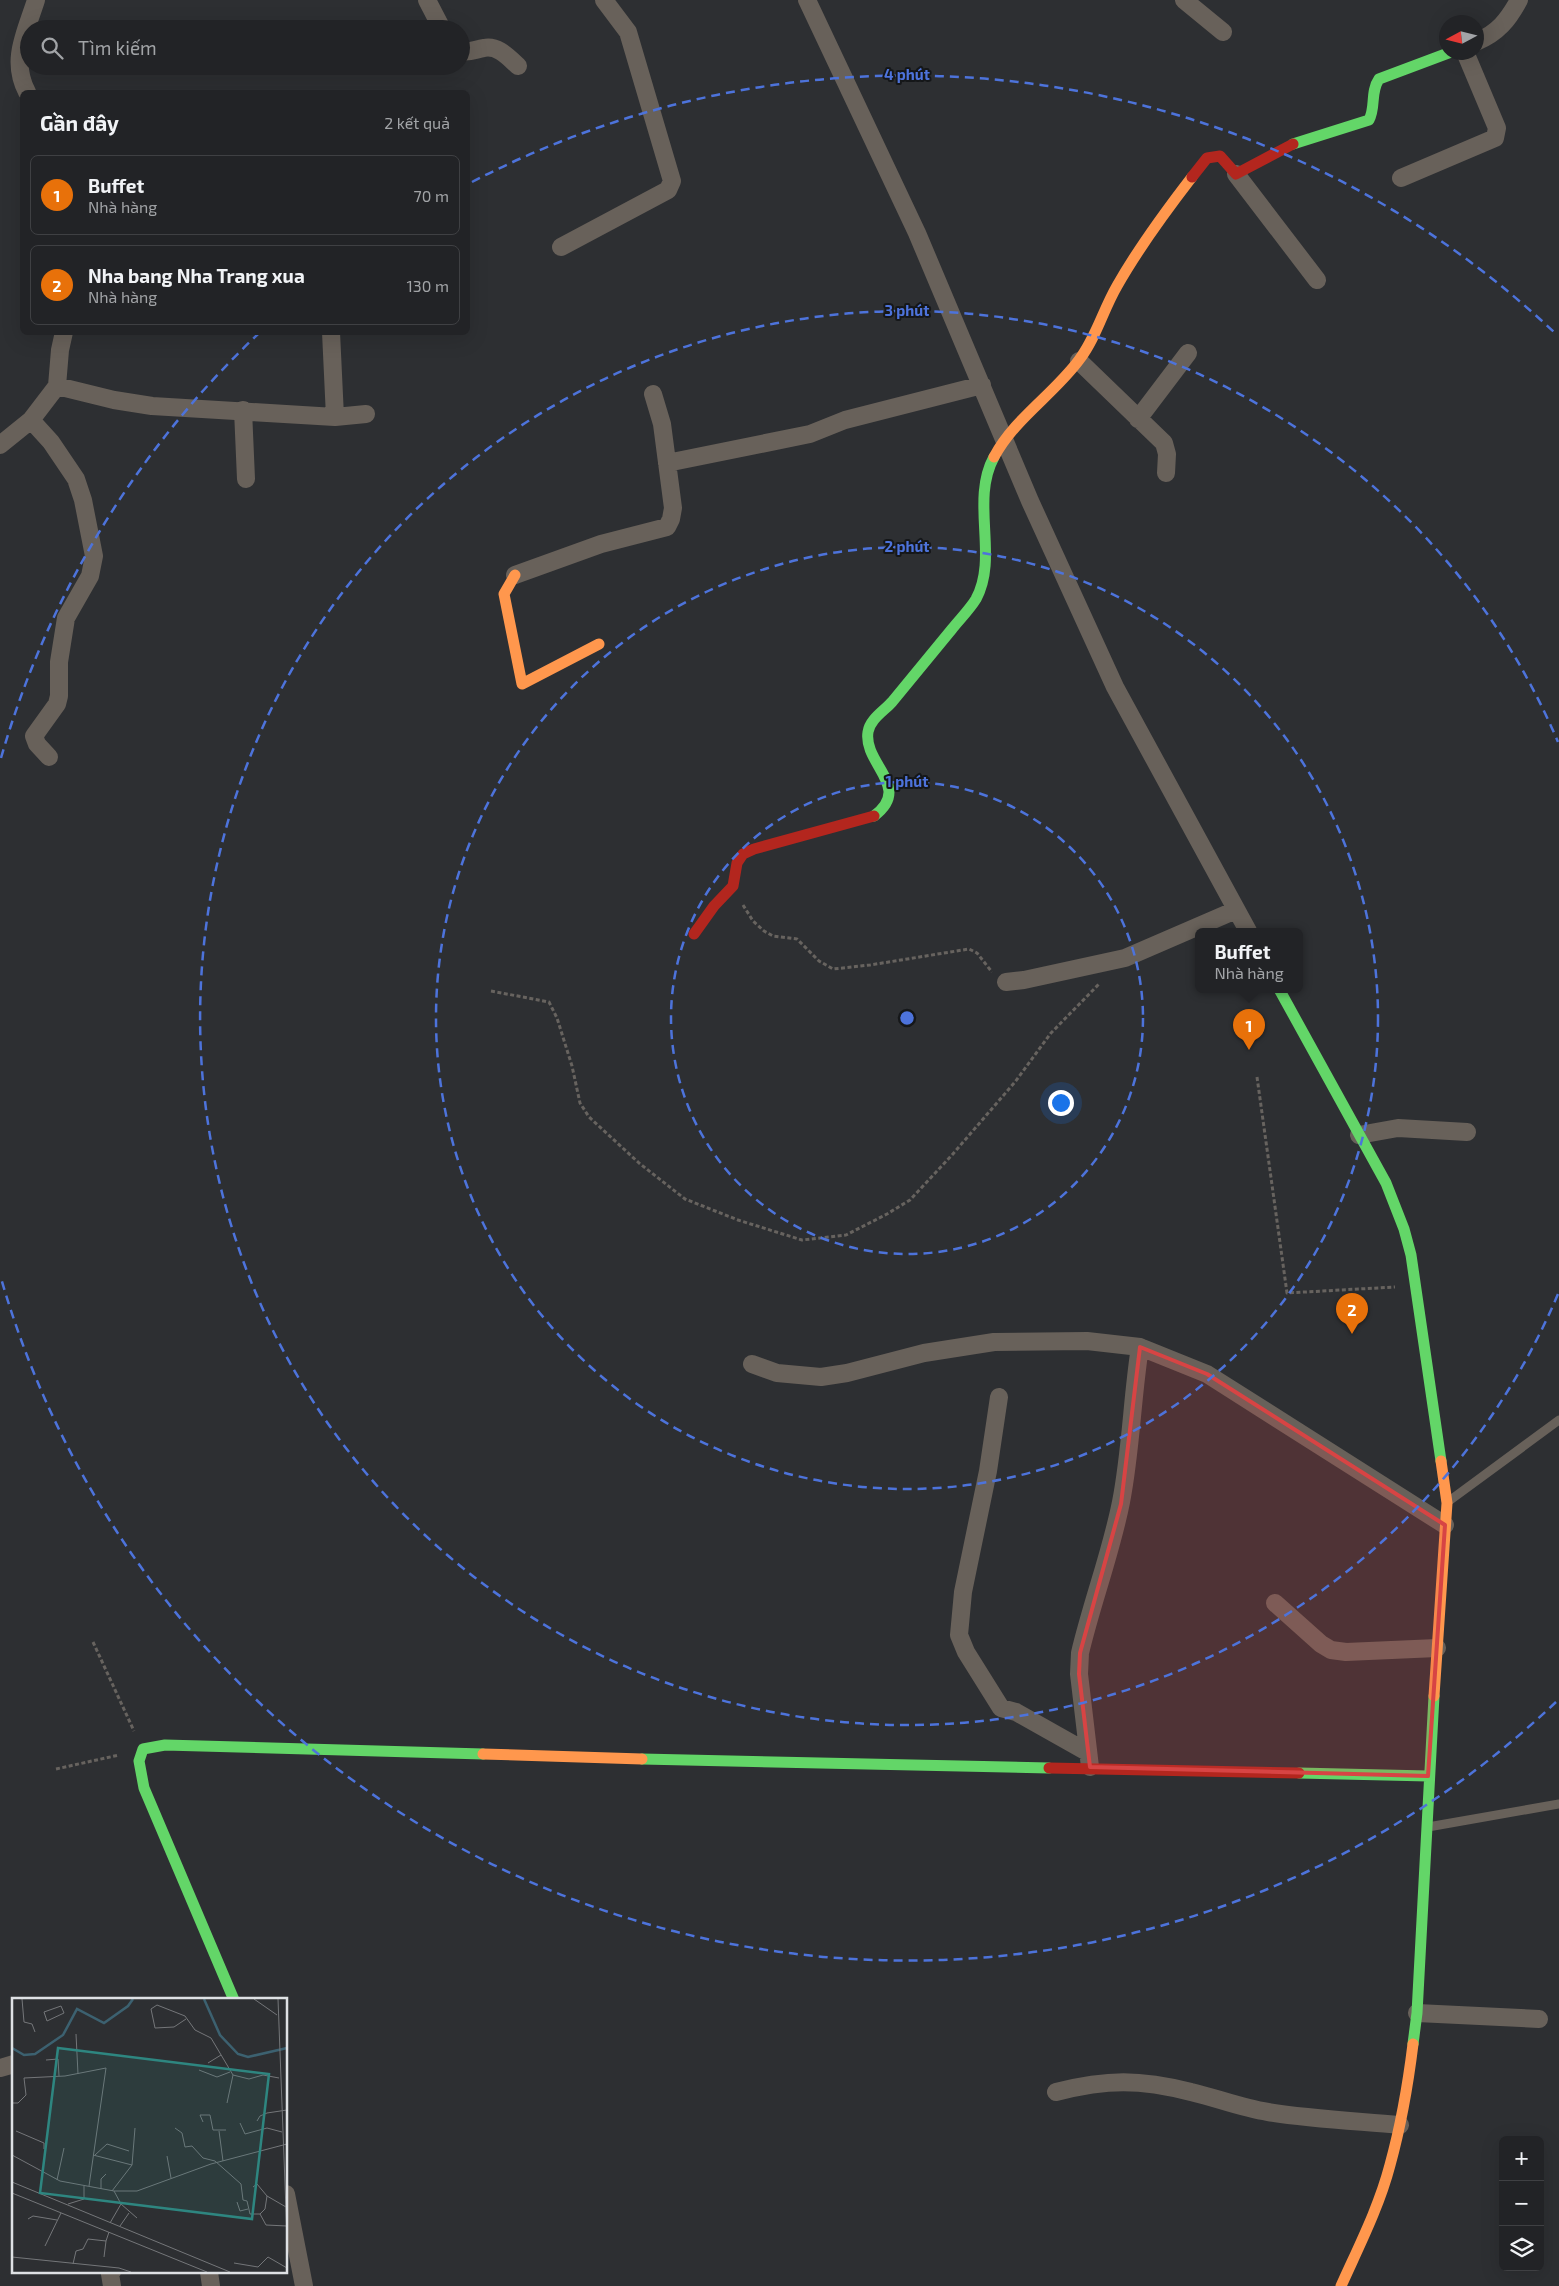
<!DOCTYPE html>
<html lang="vi">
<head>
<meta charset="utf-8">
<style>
	:root { --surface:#222326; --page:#2e2f32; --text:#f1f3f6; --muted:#a2a4a7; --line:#3f4043; --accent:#d93025 }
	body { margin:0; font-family:"Exo 2",sans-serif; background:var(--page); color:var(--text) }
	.controls { position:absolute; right:15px; bottom:15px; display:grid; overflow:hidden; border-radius:8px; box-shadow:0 5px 20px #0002 }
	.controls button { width:45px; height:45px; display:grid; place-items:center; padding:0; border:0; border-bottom:1px solid var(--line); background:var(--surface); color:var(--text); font:25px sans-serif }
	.compass { position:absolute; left:1439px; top:15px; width:45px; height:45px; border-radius:50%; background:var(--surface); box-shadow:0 5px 20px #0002; rotate:263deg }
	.you { position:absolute; left:1060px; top:1102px; width:18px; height:18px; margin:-12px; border:4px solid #fff; border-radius:50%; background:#1a73e8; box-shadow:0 0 0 8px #1a73e833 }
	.badge { display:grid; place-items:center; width:32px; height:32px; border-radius:50%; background:var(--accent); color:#fff; font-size:16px; font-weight:700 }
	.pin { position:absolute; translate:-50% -41px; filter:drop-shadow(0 1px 2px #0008) }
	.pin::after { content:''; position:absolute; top:26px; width:18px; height:15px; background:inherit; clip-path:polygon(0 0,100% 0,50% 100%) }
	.popup { position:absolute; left:1195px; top:928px; width:108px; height:65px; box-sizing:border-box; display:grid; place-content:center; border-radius:8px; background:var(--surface); filter:drop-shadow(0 1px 4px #0005); font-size:16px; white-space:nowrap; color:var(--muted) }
	.popup b { font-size:19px; color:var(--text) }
	.popup::after { content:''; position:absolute; left:50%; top:100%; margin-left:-10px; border:10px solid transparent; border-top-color:var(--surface) }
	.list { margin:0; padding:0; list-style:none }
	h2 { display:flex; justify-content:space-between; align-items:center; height:65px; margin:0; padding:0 20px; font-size:21px }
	h2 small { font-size:16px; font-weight:400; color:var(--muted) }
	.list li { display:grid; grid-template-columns:32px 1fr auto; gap:15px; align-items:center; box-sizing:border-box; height:80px; margin:0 10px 10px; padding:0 10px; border:1px solid var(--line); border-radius:8px }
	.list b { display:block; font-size:19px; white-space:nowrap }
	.list p { margin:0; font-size:16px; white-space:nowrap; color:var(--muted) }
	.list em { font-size:16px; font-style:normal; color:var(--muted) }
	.icon { flex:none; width:28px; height:28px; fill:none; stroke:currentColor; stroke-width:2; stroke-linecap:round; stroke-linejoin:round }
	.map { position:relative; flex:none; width:1559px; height:2286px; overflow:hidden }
	.search { position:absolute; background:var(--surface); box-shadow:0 5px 20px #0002; left:20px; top:20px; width:450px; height:55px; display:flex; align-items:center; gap:12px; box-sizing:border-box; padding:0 18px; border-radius:28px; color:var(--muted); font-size:19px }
	.panel { position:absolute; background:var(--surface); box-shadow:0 5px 20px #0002; left:20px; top:90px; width:450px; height:245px; border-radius:8px }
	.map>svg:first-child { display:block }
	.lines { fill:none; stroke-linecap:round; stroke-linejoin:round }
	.path { stroke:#67635f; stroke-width:3; stroke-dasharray:4 2.5; stroke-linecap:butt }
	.lane { stroke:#68615a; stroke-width:9 }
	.street { stroke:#68615a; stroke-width:18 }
	.fast { stroke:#63d668; stroke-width:11 }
	.slow { stroke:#ff974d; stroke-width:11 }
	.jam { stroke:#b3261e; stroke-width:11 }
	.marked { fill:#d74444; fill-opacity:0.2; stroke:#d74444; stroke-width:4; stroke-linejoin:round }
	.ring { fill:none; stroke:#4d73db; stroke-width:2.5; stroke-dasharray:9 6 }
	.inset-river { fill:none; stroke:#3c6170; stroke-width:2.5 }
	.inset-road { fill:none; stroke:#747679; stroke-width:1 }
	.view { fill:#2e8680; fill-opacity:0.15; stroke:#2e8680; stroke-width:2.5 }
	.inset-edge { fill:none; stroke:#dee1e4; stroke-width:2.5 }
	.centre { fill:#4d73db; stroke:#151719; stroke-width:2.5 }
	.ring-label { font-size:15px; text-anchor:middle; font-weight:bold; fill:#4d73db; stroke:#151719; stroke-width:4; stroke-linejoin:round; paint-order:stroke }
</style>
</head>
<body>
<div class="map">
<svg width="1559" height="2286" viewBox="0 0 1559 2286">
	<rect width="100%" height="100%" fill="#2d2f32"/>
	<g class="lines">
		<!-- path -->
		<path class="path" d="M743 905 753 921 764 931 773 936 797 939 819 961 833 969 870 965 969 949 977 953 992 972
			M491 991 549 1002 557 1018 572 1066 580 1103 589 1117 639 1163 685 1199 738 1220 802 1240 846 1235 887 1214 910 1200 952 1155 1015 1082 1051 1033 1100 983
			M1257 1077 1287 1293 1395 1287
			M93 1642 134 1731
			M56 1769 119 1755"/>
		<!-- lane -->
		<path class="lane" d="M1449 1501 1559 1420
			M1428 1827 1559 1804"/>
		<!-- street -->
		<path class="street" d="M427 0 442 29
			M807 0 917 233 1030 501 1115 687 1248 931
			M1184 0 1223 32
			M1476 42C1498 33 1508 20 1519 0
			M461 51C470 53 476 49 484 48 498 45 509 58 518 66
			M27 92C10 60 26 32 36 0
			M1236 174 1317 280
			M1401 178 1495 138 1497 128 1465 52
			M561 247 668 190 672 181 628 32 604 0
			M331 332 335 417
			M1079 361 1164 443 1167 454 1166 473
			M57 386 114 400 152 406 335 417 366 414
			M243 410 246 479
			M1138 419 1188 353
			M31 420 51 442 76 479 83 500 94 556 90 576 66 618 59 662V696L57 704 34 736 37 744 49 757
			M0 445 31 420 57 386 60 350 64 332
			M667 463 810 434 845 420 982 385
			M515 575 601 544 667 527 671 519 673 508 662 424 653 394
			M1006 982 1024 980 1125 958 1236 910
			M1359 1135 1398 1128 1467 1132
			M752 1364 777 1373 821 1377 847 1373 924 1353 994 1342 1087 1341 1140 1347 1207 1374 1445 1525
			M999 1397 988 1471 963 1592 959 1635 966 1652 1001 1708 1016 1712 1087 1752
			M1275 1603 1321 1644 1331 1650 1346 1652 1437 1648
			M1090 1767 1079 1674 1080 1653C1092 1602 1111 1553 1121 1502 1131 1451 1132 1398 1140 1347
			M1417 2013 1539 2019
			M0 2068 14 2064
			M1056 2092C1107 2079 1140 2079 1191 2092 1217 2098 1241 2108 1268 2112 1311 2119 1356 2121 1400 2125
			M286 2194 304 2286
			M112 2272 110 2274 112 2286
			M209 2272 211 2286"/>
		<!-- fast -->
		<path class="fast" d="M1293 144 1369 120C1376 107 1370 92 1379 79L1451 52
			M874 816C913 787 863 764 868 732 870 719 884 711 892 702 912 678 932 653 952 629 960 619 970 609 976 599 999 557 970 501 994 457
			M1279 989 1386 1183 1404 1229 1411 1255 1441 1461
			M642 1759 1049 1768
			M1299 1773 1428 1776
			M234 2000 144 1788 139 1761 143 1749 165 1745 483 1754
			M1413 2044 1417 2013 1434 1696"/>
		<!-- slow -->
		<path class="slow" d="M994 457C1015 418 1053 395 1079 360 1096 338 1103 310 1117 286 1139 247 1165 212 1192 177
			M515 575 504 594 522 684 599 644
			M1434 1696 1447 1503 1441 1461
			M483 1754 642 1759
			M1341 2286C1359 2246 1379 2207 1390 2165 1401 2125 1408 2085 1413 2044"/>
		<!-- jam -->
		<path class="jam" d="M1192 177 1207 158 1220 156 1236 174 1293 144
			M694 934 714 906 733 886 737 863 743 854 754 849 874 816
			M1049 1768 1299 1773"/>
	</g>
	<!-- marked area -->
	<path class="marked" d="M1140 1347 1207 1374 1445 1525 1428 1776 1090 1767 1079 1674 1080 1653 1121 1504Z"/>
	<!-- distance rings -->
	<g class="ring">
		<circle cx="907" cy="1018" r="236"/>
		<circle cx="907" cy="1018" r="471"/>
		<path d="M1558 1294A707 707 0 1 1 1558 742"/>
		<path d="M1556 1702A943 943 0 0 1 1 1278M1 758A943 943 0 0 1 258 334M472 182A943 943 0 0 1 1556 334"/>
	</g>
	<!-- overview -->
	<g transform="translate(12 1998)">
		<rect width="275" height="275" fill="#2d2f32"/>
		<path class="inset-river" d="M192 1 208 37 226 56 236 59 275 50M0 50 12 57 23 56 51 37 65 11 92 25 116 8 121 1"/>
		<path class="inset-road" d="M10 1 12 24 20 26 23 34M242 1 265 17M266 1 275 239M49 8 52 15 35 23 32 14ZM174 21 162 29 143 30 139 11 145 7 173 18 183 32 199 40 221 77 237 81 251 77 267 80M64 36 66 76M0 61V80M34 62 46 61 47 78M196 65 209 57M187 72 205 79 218 74M0 105H6L14 97 12 80 53 78 94 70 77 188M215 105 221 77M198 117 201 132H214M245 123 248 118 255 115 275 112M191 124 188 117H198M228 125 233 136 255 130 270 134M163 130 170 135 173 149 180 148 191 160 203 163 229 186 231 202 235 203 238 216H248L254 227 275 228M4 133 32 145V151M207 133 211 163M0 157 48 183 102 193H125L199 166 275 146M81 157 120 167M83 157 95 146 117 153M155 158 159 180M45 182 52 150M0 184 218 274M241 189 245 186 255 198M89 191V181L94 176M100 193 120 167 123 130M0 195 195 274M225 204 228 213 236 211M56 206 72 201V188M109 206 125 220M248 216 253 211 255 198 274 209M16 221 21 218 45 222M98 225 109 206 102 193M108 228 117 215M33 248 49 215M0 259 107 270 119 274M92 259 94 243M222 265 246 269 256 259 275 270M61 266 64 253 71 251 76 241 94 243 97 234"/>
		<path class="view" d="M46 50 257 76 240 221 28 195Z"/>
		<rect width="275" height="275" class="inset-edge"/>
	</g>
	<circle cx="907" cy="1018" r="8" class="centre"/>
	<g class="ring-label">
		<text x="907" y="80">4 phút</text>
		<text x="907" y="316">3 phút</text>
		<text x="907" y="552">2 phút</text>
		<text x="907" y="787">1 phút</text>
	</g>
</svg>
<div class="controls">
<button>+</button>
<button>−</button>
<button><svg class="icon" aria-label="layers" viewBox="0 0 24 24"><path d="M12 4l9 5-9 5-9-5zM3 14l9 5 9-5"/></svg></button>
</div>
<svg class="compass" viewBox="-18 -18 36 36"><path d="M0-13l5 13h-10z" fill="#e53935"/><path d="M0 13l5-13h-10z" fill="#a2a4a7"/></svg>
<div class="you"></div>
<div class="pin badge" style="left:1249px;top:1050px;background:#e8710a">1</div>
<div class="popup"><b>Buffet</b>Nhà hàng</div>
<div class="pin badge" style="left:1352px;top:1334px;background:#e8710a">2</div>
<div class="search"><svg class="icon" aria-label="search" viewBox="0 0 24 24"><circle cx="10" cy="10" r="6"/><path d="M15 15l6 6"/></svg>Tìm kiếm</div>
<section class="panel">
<h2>Gần đây<small>2 kết quả</small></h2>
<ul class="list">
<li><span class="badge" style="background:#e8710a">1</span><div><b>Buffet</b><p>Nhà hàng</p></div><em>70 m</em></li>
<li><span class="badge" style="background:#e8710a">2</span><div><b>Nha bang Nha Trang xua</b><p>Nhà hàng</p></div><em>130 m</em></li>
</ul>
</section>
</div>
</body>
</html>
